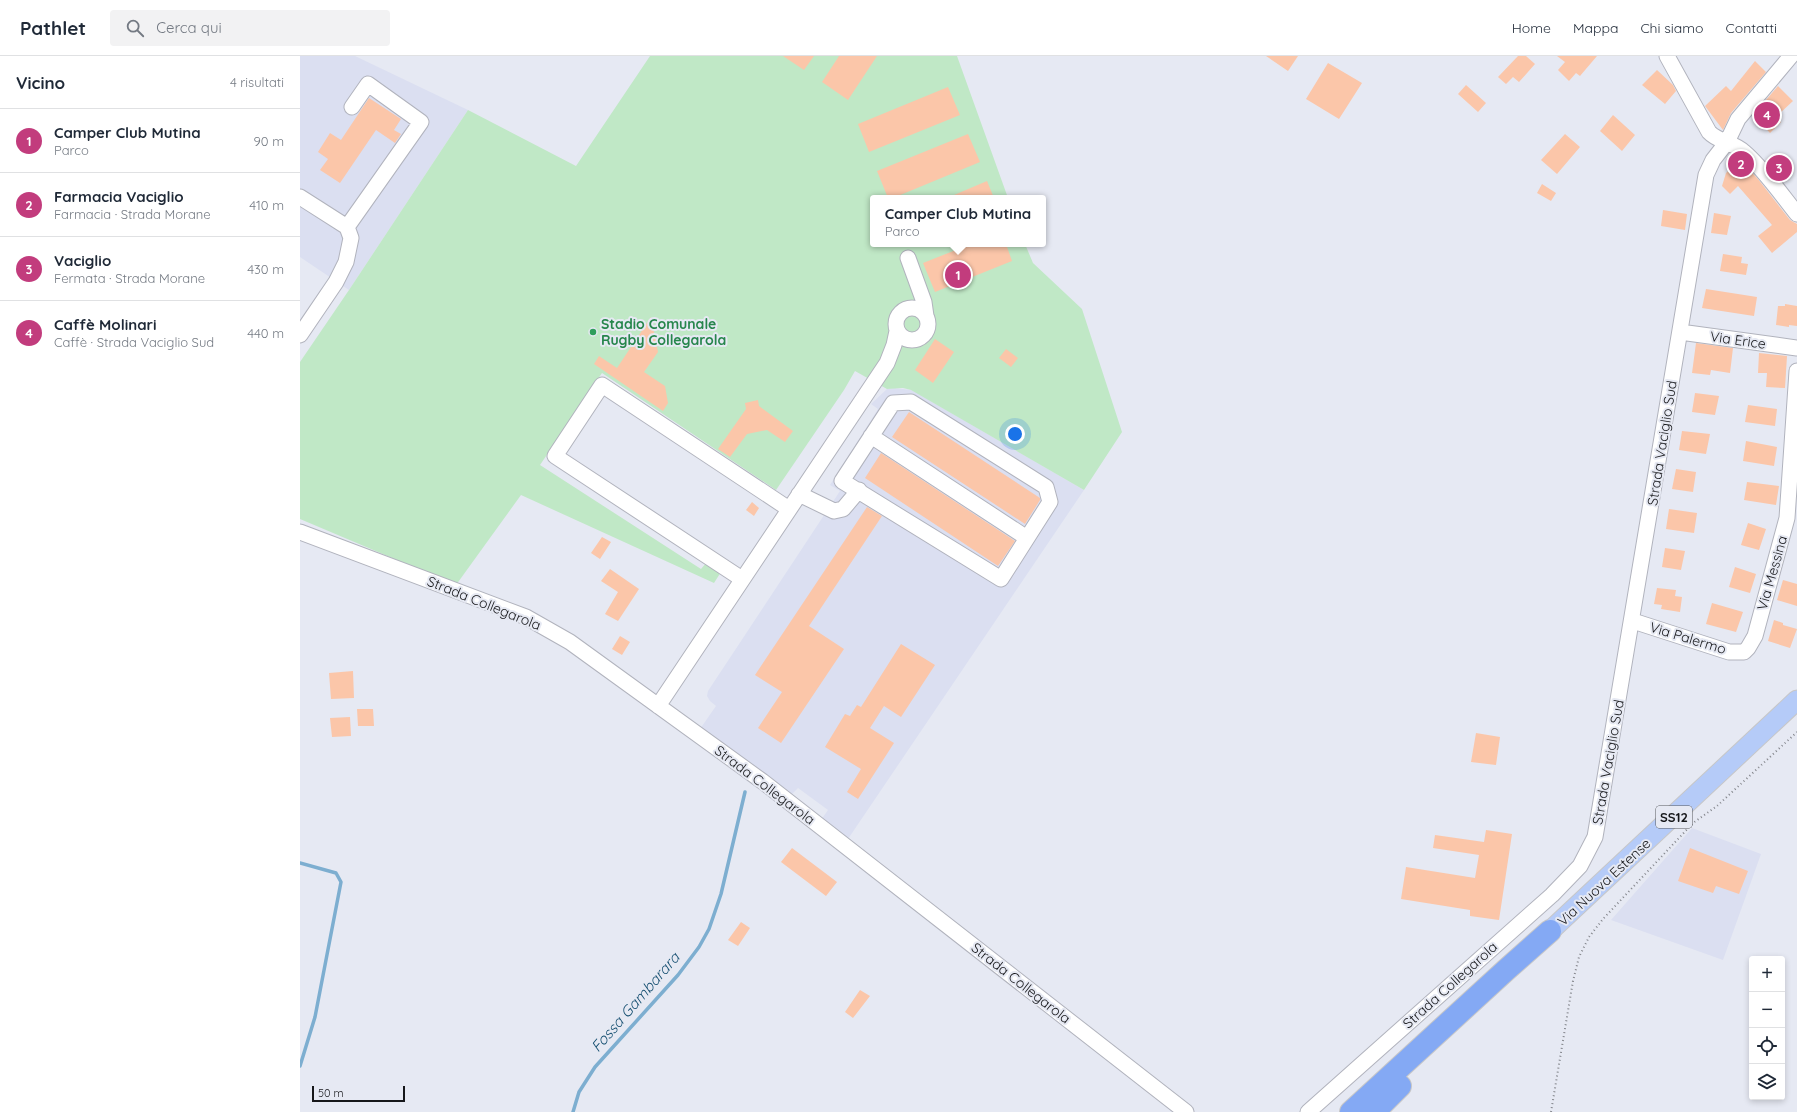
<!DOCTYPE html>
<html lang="it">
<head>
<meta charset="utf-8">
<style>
	:root { --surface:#fff; --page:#f2f2f3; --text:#1f2937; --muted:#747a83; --line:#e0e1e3; --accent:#c23c7d }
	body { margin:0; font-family:Quicksand,sans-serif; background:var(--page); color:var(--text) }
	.controls { position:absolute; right:12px; bottom:12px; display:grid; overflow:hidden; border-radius:4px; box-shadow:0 2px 6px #0003 }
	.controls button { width:36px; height:36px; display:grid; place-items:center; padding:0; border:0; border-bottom:1px solid var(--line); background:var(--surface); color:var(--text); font:20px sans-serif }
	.scale { position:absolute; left:12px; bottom:10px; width:93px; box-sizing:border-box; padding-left:4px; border:2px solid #16171a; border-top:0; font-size:11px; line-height:14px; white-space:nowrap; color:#16171a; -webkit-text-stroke:3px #e6e9f3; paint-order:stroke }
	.you { position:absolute; left:715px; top:378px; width:14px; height:14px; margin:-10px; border:3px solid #fff; border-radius:50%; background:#1a73e8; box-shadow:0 0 0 6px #1a73e833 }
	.badge { display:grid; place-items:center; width:26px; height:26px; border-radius:50%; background:var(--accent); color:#fff; font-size:13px; font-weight:700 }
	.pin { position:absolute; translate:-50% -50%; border:2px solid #fff; box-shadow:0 1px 4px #0006 }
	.popup { position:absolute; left:570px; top:139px; width:176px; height:52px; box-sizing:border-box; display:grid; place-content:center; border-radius:4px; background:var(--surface); filter:drop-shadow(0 1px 3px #0005); font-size:13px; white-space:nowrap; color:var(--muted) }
	.popup b { font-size:15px; color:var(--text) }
	.popup::after { content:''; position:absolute; left:50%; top:100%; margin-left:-8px; border:8px solid transparent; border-top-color:var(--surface) }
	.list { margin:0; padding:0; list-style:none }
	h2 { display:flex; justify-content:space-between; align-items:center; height:52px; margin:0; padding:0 16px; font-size:17px }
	h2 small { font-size:13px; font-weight:400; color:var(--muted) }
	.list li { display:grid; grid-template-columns:26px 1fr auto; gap:12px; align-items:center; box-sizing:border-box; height:64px; padding:0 16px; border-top:1px solid var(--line) }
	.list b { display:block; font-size:15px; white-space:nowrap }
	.list p { margin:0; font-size:13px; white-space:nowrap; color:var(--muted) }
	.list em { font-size:13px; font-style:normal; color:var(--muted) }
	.icon { flex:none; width:22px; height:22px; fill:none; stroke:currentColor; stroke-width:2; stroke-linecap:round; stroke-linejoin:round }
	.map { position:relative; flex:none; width:1497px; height:1056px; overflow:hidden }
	header { display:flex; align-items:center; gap:24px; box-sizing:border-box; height:56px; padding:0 20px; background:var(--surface); border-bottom:1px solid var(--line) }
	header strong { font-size:19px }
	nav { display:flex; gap:22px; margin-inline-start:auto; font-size:14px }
	.search { width:280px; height:36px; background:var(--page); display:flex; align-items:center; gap:10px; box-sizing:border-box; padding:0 14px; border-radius:4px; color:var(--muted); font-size:15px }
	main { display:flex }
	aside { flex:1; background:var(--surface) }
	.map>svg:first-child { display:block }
	.built { fill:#dbdff1 }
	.green { fill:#c0e8c6 }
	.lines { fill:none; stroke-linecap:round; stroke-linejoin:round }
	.stream { stroke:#7daed0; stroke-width:3.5 }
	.building { fill:#fbc6a9 }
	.minor-casing { stroke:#b1b3bd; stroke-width:17 }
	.major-casing { stroke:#c7c7c8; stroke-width:21 }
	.highway-casing { stroke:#c7c7c8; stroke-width:24 }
	.path { stroke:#83858b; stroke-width:2; stroke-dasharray:1 3; stroke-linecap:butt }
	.minor { stroke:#fff; stroke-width:15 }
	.major { stroke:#b5cbf8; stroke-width:19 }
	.highway { stroke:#84a9f4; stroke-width:22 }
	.leisure-dot { fill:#2e9e5b; stroke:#e6e9f3; stroke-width:1.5 }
	.labels { text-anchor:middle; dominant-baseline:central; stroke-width:4; stroke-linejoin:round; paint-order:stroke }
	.shield { fill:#e6e9f3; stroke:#54565b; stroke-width:1 }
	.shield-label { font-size:13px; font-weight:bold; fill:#16171a }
	.leisure-label { font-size:14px; font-weight:bold; fill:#27864d; stroke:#e6e9f3; text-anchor:start }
	.street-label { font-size:14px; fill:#16171a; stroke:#e6e9f3 }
	.water-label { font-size:15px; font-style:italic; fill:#144e70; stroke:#e6e9f3 }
</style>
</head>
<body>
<header>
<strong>Pathlet</strong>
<div class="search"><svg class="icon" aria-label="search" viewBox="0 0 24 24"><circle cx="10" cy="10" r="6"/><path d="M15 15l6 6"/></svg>Cerca qui</div>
<nav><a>Home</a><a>Mappa</a><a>Chi siamo</a><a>Contatti</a></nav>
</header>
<main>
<aside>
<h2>Vicino<small>4 risultati</small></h2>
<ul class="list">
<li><span class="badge">1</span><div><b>Camper Club Mutina</b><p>Parco</p></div><em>90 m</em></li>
<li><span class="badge">2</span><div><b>Farmacia Vaciglio</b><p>Farmacia · Strada Morane</p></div><em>410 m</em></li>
<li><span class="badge">3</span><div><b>Vaciglio</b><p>Fermata · Strada Morane</p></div><em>430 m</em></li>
<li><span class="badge">4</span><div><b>Caffè Molinari</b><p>Caffè · Strada Vaciglio Sud</p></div><em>440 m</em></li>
</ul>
</aside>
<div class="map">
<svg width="1497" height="1056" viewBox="0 0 1497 1056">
	<rect width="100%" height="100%" fill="#e6e9f3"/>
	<!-- built -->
	<path class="built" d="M0 0H55L168 54 49 234 0 201Z
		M594 332 611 334 617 337 784 434 548 783 521 764 528 754 498 732 492 738 400 673 416 650 410 645 407 640 408 635 540 435 530 429 578 353 571 348 587 333Z
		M1392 772 1461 798 1423 904 1311 864Z"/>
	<!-- green -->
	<path class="green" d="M350 0H657L708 142H573V188H725L733 207 782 253 822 376 784 434 611 334 603 332 587 333 555 315 544 334 476 434 302 317 240 409 401 513 407 506 421 516 414 527 221 439 156 529 0 463V306L49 234 168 54 276 110Z"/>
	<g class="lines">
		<!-- stream -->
		<path class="stream" d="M0 807 36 817 41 826 15 961 0 1010
			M273 1056 279 1036 295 1011 378 919 399 891 409 873 421 838 445 736"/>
	</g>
	<!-- building -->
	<path class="building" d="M483 0H514L504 14Z
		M539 0H577L548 44 522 26Z
		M966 0H998L988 15Z
		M1218 0H1226L1235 8 1219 26 1213 21 1206 28 1198 21Z
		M1257 0H1297L1280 20 1276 17 1269 25 1258 14 1265 6Z
		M1455 5 1466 16 1431 57 1423 74 1405 50 1426 30 1431 35Z
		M1028 7 1062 27 1039 63 1006 43Z
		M1357 14 1373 29 1376 35 1365 48 1342 29Z
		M1166 29 1186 47 1178 56 1158 38Z
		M1478 30 1493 45 1476 61 1481 66 1470 77 1453 59Z
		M648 31 660 59 569 96 558 68Z
		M69 42 101 63 94 74 101 78 95 87 76 74 40 127 20 114 28 103 18 96 30 77 41 84Z
		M1313 59 1335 79 1322 95 1300 75Z
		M668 78 680 106 593 142H588L577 115Z
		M1265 78 1280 91 1257 118 1241 104Z
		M1440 104 1458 123 1490 164 1497 168V176L1472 197 1458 180 1472 169 1438 130 1430 138 1422 130 1426 117Z
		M687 125 694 142H647Z
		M1242 128 1256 137 1251 145 1237 137Z
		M1363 154 1387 158 1385 174 1361 170Z
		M1414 157 1431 160 1427 179 1411 177Z
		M671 188H706L712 205 635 236 623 207Z
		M1423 198 1442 201 1441 207 1448 208 1446 219 1420 215Z
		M1406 233 1457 241 1454 260 1402 252Z
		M1485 248 1497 250V270L1489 269V271L1476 269 1478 250H1485Z
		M351 261 358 296 344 316 365 330 368 347 363 355 294 308 299 300 317 312Z
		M635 283 654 296 633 327 615 314Z
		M1396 287 1433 292 1430 317 1411 314 1410 319 1392 317Z
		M706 293 718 302 711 311 699 302Z
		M1459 297 1487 300 1485 332 1466 331 1467 317H1458Z
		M1395 337 1419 340 1415 359 1392 356Z
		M458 344 459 350 493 375 485 386 467 374 447 378 430 401 418 393 446 353 445 347Z
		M1448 349 1477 353 1475 370 1445 366Z
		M609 356 740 442V444L725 468 592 381Z
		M1382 375 1410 378 1406 398 1379 394Z
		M1446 385 1477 391 1474 410 1443 405Z
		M581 397 715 485 698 510 565 422Z
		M1376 413 1396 416 1393 436 1372 433Z
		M1447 426 1479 430 1476 449 1444 444Z
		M452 446 459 452 454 460 446 454Z
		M567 451 582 460 509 570 544 593 481 687 458 672 482 636 455 619Z
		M1369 453 1397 457 1394 477 1366 473Z
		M1448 467 1466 473 1459 494 1441 489Z
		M302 481 311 486 300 503 291 497Z
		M1365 492 1385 495 1381 514 1362 511Z
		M1435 511 1456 518 1450 537 1429 531Z
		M310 513 339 533 318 565 305 558 318 536 301 525Z
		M1483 524 1497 528V550L1477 544Z
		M1357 532 1376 534 1375 540 1382 541 1380 556 1361 553 1362 549 1354 548Z
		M1412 547 1443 556 1436 576 1406 568Z
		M1474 564 1483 567V569L1497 573 1490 592 1468 585Z
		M320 580 330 586 322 599 312 593Z
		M601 588 635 609 601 661 584 650 570 672 594 687 558 743 547 736 561 713 525 691 545 658 550 660 557 649 561 651Z
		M53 615 54 642 31 643 29 617Z
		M57 653H73L74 670H58Z
		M50 661 51 680 32 681 30 662Z
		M1176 677 1200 681 1196 709 1171 706Z
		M1186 774 1212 778 1199 864 1170 860V854L1101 843 1106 811 1175 822 1179 799 1133 792 1135 779 1184 786Z
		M492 792 537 826 526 840 481 806Z
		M1390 792 1448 815 1439 838 1416 830 1413 837 1378 825Z
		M441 866 450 872 438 890 428 884Z
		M560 934 570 940 553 962 545 956Z"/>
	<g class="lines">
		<defs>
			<path id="minor" d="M1367 0 1409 76C1418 86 1433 86 1444 96 1463 112 1481 138 1497 158
				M0 141 47 171 51 182 46 206 36 226 0 279
				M47 171 121 66 68 28 52 51
				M608 202 624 246 626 260
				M596 268a16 16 0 1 1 32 0a16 16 0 1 1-32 0Z
				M1380 276 1497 292
				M611 346 746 431 750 446 701 523 542 425 593 347Z
				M571 380 727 482
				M499 438 534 455 543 453 559 434
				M0 476 226 561 270 586 462 725 886 1056
				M442 523 255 400 302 329 489 453
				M1333 565 1429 596H1444L1448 592 1455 580 1487 462 1497 315
				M358 650 587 307 594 289 597 275
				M1008 1056 1252 839 1280 810 1295 781 1406 119 1413 104 1427 86 1438 63 1491 0"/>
			<path id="major" d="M1250 875 1497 644"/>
			<path id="highway" d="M1051 1056 1206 914 1250 875
				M1074 1056 1100 1030"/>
		</defs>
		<!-- minor casing -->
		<use href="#minor" class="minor-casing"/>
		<!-- major casing -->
		<use href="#major" class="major-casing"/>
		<!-- highway casing -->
		<use href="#highway" class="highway-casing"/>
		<!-- path -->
		<path class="path" d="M1251 1056 1273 925 1279 901 1289 881 1303 863 1393 767 1417 750 1497 676"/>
		<!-- minor -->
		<use href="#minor" class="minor"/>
		<!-- major -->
		<use href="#major" class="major"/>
		<!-- highway -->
		<use href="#highway" class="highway"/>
	</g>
	<!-- markers -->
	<circle class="leisure-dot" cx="293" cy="276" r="4"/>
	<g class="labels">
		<!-- shield labels -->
		<rect class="shield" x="1356" y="750" width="36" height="22" rx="3"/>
		<g class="shield-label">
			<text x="1374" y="761">SS12</text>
		</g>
		<!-- leisure labels -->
		<g class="leisure-label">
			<text x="301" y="268">Stadio Comunale<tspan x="301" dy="16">Rugby Collegarola</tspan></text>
		</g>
		<!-- street labels -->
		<g class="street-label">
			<text transform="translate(1438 284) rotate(8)">Via Erice</text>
			<text transform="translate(1362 387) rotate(-81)">Strada Vaciglio Sud</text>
			<text transform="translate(1472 517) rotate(-74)">Via Messina</text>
			<text transform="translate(184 547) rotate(22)">Strada Collegarola</text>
			<text transform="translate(1388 582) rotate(17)">Via Palermo</text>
			<text transform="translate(1308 706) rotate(-80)">Strada Vaciglio Sud</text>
			<text transform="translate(465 729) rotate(37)">Strada Collegarola</text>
			<text transform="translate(1304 826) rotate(-43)">Via Nuova Estense</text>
			<text transform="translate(721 927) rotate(38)">Strada Collegarola</text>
			<text transform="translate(1150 929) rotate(-42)">Strada Collegarola</text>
		</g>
		<!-- water labels -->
		<g class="water-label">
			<text transform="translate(335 946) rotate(-49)">Fossa Gambarara</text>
		</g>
	</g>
</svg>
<div class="controls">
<button>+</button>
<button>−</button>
<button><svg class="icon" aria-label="locate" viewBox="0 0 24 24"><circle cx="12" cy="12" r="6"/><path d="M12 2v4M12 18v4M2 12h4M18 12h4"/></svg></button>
<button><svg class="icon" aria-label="layers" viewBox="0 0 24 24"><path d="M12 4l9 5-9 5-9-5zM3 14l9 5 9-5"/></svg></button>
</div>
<div class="scale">50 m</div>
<div class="you"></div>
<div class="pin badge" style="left:658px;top:219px">1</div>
<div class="popup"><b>Camper Club Mutina</b>Parco</div>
<div class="pin badge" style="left:1441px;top:108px">2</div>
<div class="pin badge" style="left:1479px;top:112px">3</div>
<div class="pin badge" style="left:1467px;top:59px">4</div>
</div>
</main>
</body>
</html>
